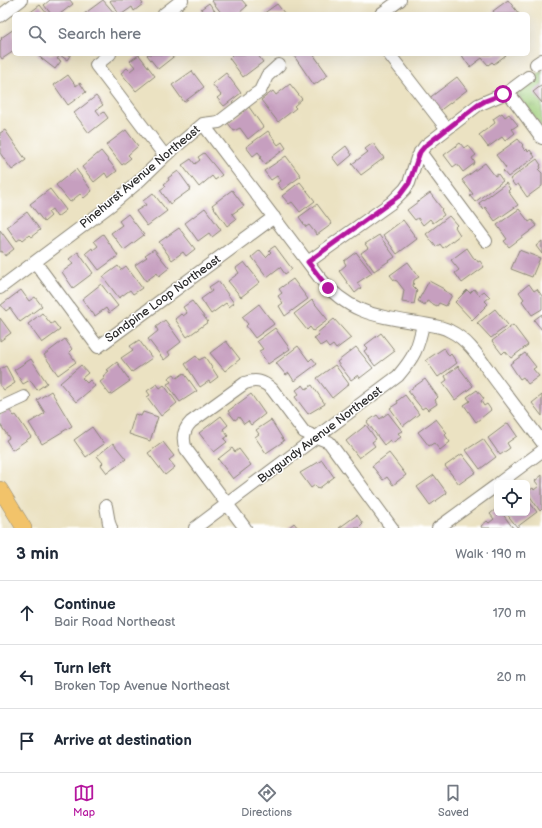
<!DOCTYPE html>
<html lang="en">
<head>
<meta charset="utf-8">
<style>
	:root { --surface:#fff; --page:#f2f2f3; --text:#1f2937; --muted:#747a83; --line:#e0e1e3; --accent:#b5179e }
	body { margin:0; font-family:"Balsamiq Sans",sans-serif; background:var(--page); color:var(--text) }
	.controls { position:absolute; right:12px; bottom:12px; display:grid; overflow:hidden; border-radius:6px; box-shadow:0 4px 16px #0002 }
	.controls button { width:36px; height:36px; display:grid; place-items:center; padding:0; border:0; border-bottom:1px solid var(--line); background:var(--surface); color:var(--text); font:20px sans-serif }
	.stop { position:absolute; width:12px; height:12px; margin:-9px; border:3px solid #b5179e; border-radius:50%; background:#fff }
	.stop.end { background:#b5179e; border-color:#fff; box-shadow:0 1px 4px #0008 }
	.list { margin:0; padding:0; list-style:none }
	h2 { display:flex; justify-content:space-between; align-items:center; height:52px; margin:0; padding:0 16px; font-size:17px }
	h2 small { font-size:13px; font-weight:400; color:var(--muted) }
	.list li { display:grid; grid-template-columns:26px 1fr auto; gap:12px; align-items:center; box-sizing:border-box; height:64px; padding:0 16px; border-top:1px solid var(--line) }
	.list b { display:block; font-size:15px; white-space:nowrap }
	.list p { margin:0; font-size:13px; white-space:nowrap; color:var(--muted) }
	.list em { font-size:13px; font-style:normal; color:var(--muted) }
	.icon { flex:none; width:22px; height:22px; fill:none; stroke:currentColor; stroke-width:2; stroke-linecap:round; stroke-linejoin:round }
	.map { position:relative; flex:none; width:542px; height:528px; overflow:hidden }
	.search { position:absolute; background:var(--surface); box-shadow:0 4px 16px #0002; left:12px; right:12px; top:12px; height:44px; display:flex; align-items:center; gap:10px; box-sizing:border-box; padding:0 14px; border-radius:6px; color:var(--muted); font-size:15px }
	.sheet { height:244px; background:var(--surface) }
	nav { display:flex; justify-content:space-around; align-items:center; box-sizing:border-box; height:56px; border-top:1px solid var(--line); background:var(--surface); font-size:11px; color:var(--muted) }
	nav a { display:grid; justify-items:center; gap:2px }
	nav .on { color:var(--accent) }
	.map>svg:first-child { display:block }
	.grass { fill:url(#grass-tufts); stroke:#667d54 }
	.building { fill:#c69fbf }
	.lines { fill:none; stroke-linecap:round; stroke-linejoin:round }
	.minor-casing { stroke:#8b8676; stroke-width:14 }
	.major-casing { stroke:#8b8676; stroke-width:16 }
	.minor { stroke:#fff; stroke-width:12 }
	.major { stroke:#f2c36a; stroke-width:15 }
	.route { stroke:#b5179e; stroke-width:5 }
	.labels { text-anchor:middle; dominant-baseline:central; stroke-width:3; stroke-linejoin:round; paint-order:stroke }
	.street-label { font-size:12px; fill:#2b2b2b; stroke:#fff }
</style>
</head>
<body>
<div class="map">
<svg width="542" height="528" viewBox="0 0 542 528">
	<defs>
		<pattern id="grass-tufts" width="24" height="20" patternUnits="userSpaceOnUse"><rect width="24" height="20" fill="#a0cf7d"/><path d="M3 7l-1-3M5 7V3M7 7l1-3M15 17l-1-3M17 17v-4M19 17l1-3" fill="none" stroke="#8ab26c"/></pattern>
	</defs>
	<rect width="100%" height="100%" fill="#fff"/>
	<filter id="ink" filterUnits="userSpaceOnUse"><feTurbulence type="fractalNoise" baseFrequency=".025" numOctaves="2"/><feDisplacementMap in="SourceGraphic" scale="8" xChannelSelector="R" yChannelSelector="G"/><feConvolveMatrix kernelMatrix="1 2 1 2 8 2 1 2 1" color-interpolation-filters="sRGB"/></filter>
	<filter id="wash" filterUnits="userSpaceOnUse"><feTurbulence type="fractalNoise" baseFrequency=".012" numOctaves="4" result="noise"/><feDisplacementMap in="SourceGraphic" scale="16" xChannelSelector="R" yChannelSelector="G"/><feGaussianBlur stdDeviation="0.9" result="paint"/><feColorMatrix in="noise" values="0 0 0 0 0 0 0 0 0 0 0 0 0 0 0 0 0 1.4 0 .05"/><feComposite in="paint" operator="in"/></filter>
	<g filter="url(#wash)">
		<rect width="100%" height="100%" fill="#ebe2c2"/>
		<!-- grass -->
		<path class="grass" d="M542 71V127L515 91Z"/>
		<g id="blocks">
			<!-- building -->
			<path class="building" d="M50 0H70L73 4 60 14H51L44 5Z
				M103 0 115 14H84Z
				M111 0H140L143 4 134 11 132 7 122 14H119L110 1Z
				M213 0H242L247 6 238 14H222L212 1Z
				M508 0 519 14H495L493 11Z
				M209 3 217 14H204L201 9Z
				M277 4 285 14H263Z
				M40 5 47 14H28Z
				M14 29V51L2 59 0 56V41L2 39 1 38Z
				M37 54H71L67 60 60 55 57 59 61 61 55 69 37 55Z
				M148 54H177L158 69 147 55Z
				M232 54H257L263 62 243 77 229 58 232 55Z
				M297 54H313L328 75 314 85 294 56Z
				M461 54H505L506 55 494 64 492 62 488 65 482 58 470 67Z
				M139 55 155 76 136 91 121 73 127 68 130 71 135 67 130 61Z
				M192 71 204 87 184 102 172 85Z
				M226 73 241 93 224 106 217 98 221 95 212 84Z
				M68 75 76 86 80 83 86 92 68 105 54 85Z
				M457 77 467 90 438 112 428 99Z
				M290 84 302 99 294 106 296 108 278 122 261 100 273 91 276 95Z
				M542 85V103L533 92Z
				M96 96 103 105 96 110 100 115 104 112 108 118 89 133 74 113Z
				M249 107 263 127 248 139 240 128 234 131 228 123Z
				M502 113 505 117 509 114 518 125 512 129 515 133 505 141 502 137 488 147 479 135 495 123 493 119Z
				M5 130 26 160 12 170 0 153V133Z
				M126 130 138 146 128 155 131 158 122 165 106 145Z
				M268 131 278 145 282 142 286 148 265 164 260 158 262 157 258 152 253 156 246 147Z
				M518 139 523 145 522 146 525 151 527 149 528 152 530 150 535 157 508 177 503 171 506 168 496 155Z
				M373 143 384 158 361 175 352 164 368 152 365 149Z
				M460 143 464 148 468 145 476 155 472 158 475 163 463 172 457 164 453 167 444 155Z
				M346 146 352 155 339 166 332 157Z
				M101 151 117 171 108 178 105 173 94 182 82 167Z
				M204 153 222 175 215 180 212 176 199 187 182 165 191 159 195 164 200 160 198 157Z
				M286 156 301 176 282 190 277 183 281 181 277 176 271 180 264 171Z
				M537 159 541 165 540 166 541 168 539 170 542 173V186L527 197 518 184 515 186 510 179Z
				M485 163 495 176 498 174 503 181 475 202 470 196 473 194 462 180Z
				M76 169 92 191 84 198 80 194 70 202 56 185Z
				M178 171 191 189 170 204 160 190 166 186 164 184 169 180 168 178Z
				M300 182 315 201 300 212 292 202 289 204 282 196Z
				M506 183 510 189 508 191 518 205 495 221 485 207 483 209 479 203Z
				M50 189 66 210 57 217 52 209 48 212 51 216 44 222 30 204Z
				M232 190 244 206 232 214 236 219 227 226 212 205Z
				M153 193 167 211 147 226 136 211 146 205 143 201Z
				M430 193 442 209 441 210 444 215 433 223 430 219 423 225 418 218 415 220 407 210Z
				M317 204 332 224 317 235 309 225 306 227 299 217Z
				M205 208 221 230 212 237 209 233 198 241 185 223Z
				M519 209 529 222 532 220 537 226 509 247 504 241 507 239 497 225Z
				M27 212 40 230 31 237 29 235 23 240 21 238 17 241 7 227Z
				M128 214 144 235 124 250 111 233 122 225 119 221Z
				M449 216 457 225 455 227 460 235 443 248 440 244 436 247 426 234Z
				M403 220 417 239 397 254 383 235Z
				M179 228 195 249 186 256 183 252 172 260 159 242Z
				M0 230 14 249 5 256 2 251 0 252Z
				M103 234 118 256 99 270 86 253 92 248 93 250 98 246 94 241Z
				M379 235 395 257 374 271 361 253 368 248 365 244Z
				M542 241V254L536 246Z
				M275 246 292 269 285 274 280 267 267 277 252 257 260 250 266 257 271 252 269 250Z
				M467 248 475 260 476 259 478 262 480 261 484 267 462 283 455 273 459 270 451 260Z
				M154 249 169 268 159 276 157 273 146 281 135 265 147 257 145 255Z
				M519 250 540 258 532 277 511 269Z
				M78 252 93 273 73 288 62 272 73 264 69 259Z
				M356 252 372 273 357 283 361 288 355 293 339 271 346 265 344 261Z
				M244 262 260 282 241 297 228 281 239 273 236 268Z
				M408 262 419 277 414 280 413 286 417 290 414 304 402 302 404 290 397 281 394 280 390 275Z
				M118 266 121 270 126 266 142 288 133 294 130 290 119 298 103 277Z
				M293 279 308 299 285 316 279 306 283 303 278 296 282 293 279 289Z
				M218 281 234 303 229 307 226 303 211 314 201 299 212 291 209 287Z
				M429 281 444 289 443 290 452 295 446 306 439 303 437 306 427 301 425 305 418 301Z
				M101 284 118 306 109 313 106 308 95 316 82 299Z
				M529 284 534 291 537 289 542 296V309L532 315 522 301 524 299 519 292Z
				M474 289 479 295 484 291 490 297 485 301 488 304 472 320 455 302 467 290 470 293Z
				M21 290 29 301 35 297 42 306 20 322 10 308 6 311 1 305Z
				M312 300 328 320 313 331 310 327 307 330 294 314Z
				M192 301 208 322 187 337 175 319 181 314 183 316 187 313 183 307Z
				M259 304 274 324 255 338 246 326 248 324 242 317Z
				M495 309 508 325 491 338 477 323Z
				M42 313 51 324 54 322 60 330 42 343 28 324Z
				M542 314V330L534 320Z
				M0 318 11 333 0 341Z
				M334 319 351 338 336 349 333 345 329 348 325 343 320 346 314 338 319 335 317 333Z
				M165 320 181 342 168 352 170 355 164 360 148 339 158 331 156 327Z
				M513 325 528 345 511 358 505 351 502 354 492 341Z
				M275 328 290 349 268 364 259 351 263 349 257 341Z
				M381 333 395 351 375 366 364 351 368 348 365 345Z
				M65 339 72 349 69 352 76 362 58 375 44 355Z
				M139 340 152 358 132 372 121 358 133 350 130 346Z
				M226 341 240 359 225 371 210 353Z
				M298 346 309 361 312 358 317 364 294 381 289 373 286 375 276 363Z
				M356 347 373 368 360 378 358 375 351 380 337 362Z
				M444 348 449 356 451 354 457 363 438 377 426 360Z
				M525 353 536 367 533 369 539 376 528 384 523 377 520 379 510 364Z
				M196 356 199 360 205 357 218 377 210 383 209 381 200 387 185 364Z
				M31 359 47 383 37 390 30 380 23 384 14 370Z
				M117 362 130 381 110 395 100 382 105 378 103 376 109 371 107 370Z
				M81 365 88 373 82 378 87 383 90 380 95 386 76 402 60 383Z
				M335 365 349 384 332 398 317 378Z
				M6 366 15 383 4 390 1 386H0V369Z
				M458 366 473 386 455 400 443 383 447 380 445 376Z
				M184 373 197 391 180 402 167 384 171 382 168 378 174 374 177 378Z
				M425 379 438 397 435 400 437 404 428 410 425 407 422 409 408 391Z
				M157 384 160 388 164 385 177 403 161 416 147 397 150 395 147 391Z
				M303 385 306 389 312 385 325 404 308 414 295 397 299 394 296 390Z
				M477 390 484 399 481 401 484 406 487 404 491 410 476 422 464 405 470 401 467 397Z
				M51 391 72 426 42 444 29 423 45 413 37 400Z
				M251 394 265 414 251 425 248 421 244 424 239 417 235 420 228 411Z
				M405 395 419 414 403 426 390 408 398 403 397 401Z
				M542 395V416L532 403Z
				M8 409 14 416 16 415 31 437 12 450 6 440 9 438 0 424V415Z
				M143 412 158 417 150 441 129 434 135 414 141 416Z
				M388 413 402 431 398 433 401 437 392 443 390 440 384 445 367 422 377 415 380 419Z
				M221 416 228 425 223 429 228 436 224 439 227 442 214 452 199 433Z
				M436 419 447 433 445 435 450 442 440 450 434 443 429 446 418 432Z
				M271 420 284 441 266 453 255 437 259 434 256 430Z
				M508 423 517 436 507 443 510 448 500 455 488 438Z
				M366 425 376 439 372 442 375 446 359 458 346 441Z
				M92 427 104 444 86 457 74 440Z
				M483 439 496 457 480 469 466 450Z
				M163 442 174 456 169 460 175 467 165 475 148 453Z
				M113 443 126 459 107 473 101 465 103 463 97 456Z
				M232 448 235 452 239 449 251 465 233 479 218 459Z
				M389 453 406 475 393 485 387 477 383 480 372 466Z
				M462 454 476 472 459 484 445 466Z
				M322 460 334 477 318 489 315 485 311 488 300 473Z
				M434 475 447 493 430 505 417 487Z
				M542 475V509L540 511 527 492 533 488 534 490 539 486 535 481Z
				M527 499 537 512 517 527 506 513H527Z
				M497 508V513H502L513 528H482L481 526 487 521 489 523 494 519 490 514Z
				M357 515 363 524 359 528H339Z
				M294 523 298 528H288Z"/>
		</g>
	</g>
	<g filter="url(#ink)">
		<use href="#blocks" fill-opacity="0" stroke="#8b8676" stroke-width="1"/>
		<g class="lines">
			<defs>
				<path id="minor" d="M164 14 182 0
					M381 14 400 0
					M0 16 21 0
					M110 54 96 65 165 156
					M389 54 447 129
					M536 64 542 60
					M508 92 542 138
					M203 124 319 277C348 313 375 316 418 323 428 325 440 325 450 331 471 341 483 364 497 382 512 402 527 422 542 442
					M203 124 219 122 254 95 260 91 267 76 279 65
					M420 152 486 241
					M35 262 98 347 274 217
					M308 262 391 203 405 189 409 183 417 158 425 146 478 105 508 92 528 77
					M0 288 111 205 137 183 165 156 203 124
					M0 408 24 397
					M499 483 542 451
					M106 506 109 523 111 528
					M195 528 398 376C414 357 418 349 423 324
					M245 528 186 449C182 439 183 430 191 422L245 383C256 379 263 381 272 389L304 432 329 442 392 528
					M438 528 497 485"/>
				<path id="major" d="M0 489 24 528"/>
			</defs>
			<!-- minor casing -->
			<use href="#minor" class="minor-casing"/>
			<!-- major casing -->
			<use href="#major" class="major-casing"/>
			<!-- minor -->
			<use href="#minor" class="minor"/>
			<!-- major -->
			<use href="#major" class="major"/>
		</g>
	</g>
	<g class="lines" filter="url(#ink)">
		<!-- route -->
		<path class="route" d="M328 288 308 262 400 195 409 183 420 152 425 146 478 105 485 101 503 94"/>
	</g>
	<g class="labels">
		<!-- street labels -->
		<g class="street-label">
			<text transform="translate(140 177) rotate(-40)">Pinehurst Avenue Northeast</text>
			<text transform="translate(163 299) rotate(-36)">Sandpine Loop Northeast</text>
			<text transform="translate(320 435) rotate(-37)">Burgundy Avenue Northeast</text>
		</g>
	</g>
</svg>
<div class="controls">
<button><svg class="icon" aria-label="locate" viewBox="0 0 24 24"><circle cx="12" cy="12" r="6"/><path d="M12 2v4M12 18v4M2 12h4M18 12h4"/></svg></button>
</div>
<div class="stop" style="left:503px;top:94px"></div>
<div class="stop end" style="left:328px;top:288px"></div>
<div class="search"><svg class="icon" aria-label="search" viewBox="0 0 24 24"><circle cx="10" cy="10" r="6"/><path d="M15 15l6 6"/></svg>Search here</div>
</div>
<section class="sheet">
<h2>3 min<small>Walk · 190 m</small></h2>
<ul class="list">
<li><svg class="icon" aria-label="ahead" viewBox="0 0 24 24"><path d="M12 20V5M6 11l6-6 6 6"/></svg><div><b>Continue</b><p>Bair Road Northeast</p></div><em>170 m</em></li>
<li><svg class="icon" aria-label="left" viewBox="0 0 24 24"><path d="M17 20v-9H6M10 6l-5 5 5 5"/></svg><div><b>Turn left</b><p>Broken Top Avenue Northeast</p></div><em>20 m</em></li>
<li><svg class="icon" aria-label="arrive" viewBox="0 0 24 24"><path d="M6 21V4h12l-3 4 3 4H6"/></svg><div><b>Arrive at destination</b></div></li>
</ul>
</section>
<nav>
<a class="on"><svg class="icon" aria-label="map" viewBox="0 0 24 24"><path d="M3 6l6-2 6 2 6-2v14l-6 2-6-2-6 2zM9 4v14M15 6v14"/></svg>Map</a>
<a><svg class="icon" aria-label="directions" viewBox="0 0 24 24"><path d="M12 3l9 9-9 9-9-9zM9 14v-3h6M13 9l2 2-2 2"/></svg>Directions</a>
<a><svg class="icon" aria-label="saved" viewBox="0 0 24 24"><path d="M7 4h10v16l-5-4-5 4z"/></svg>Saved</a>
</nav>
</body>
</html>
